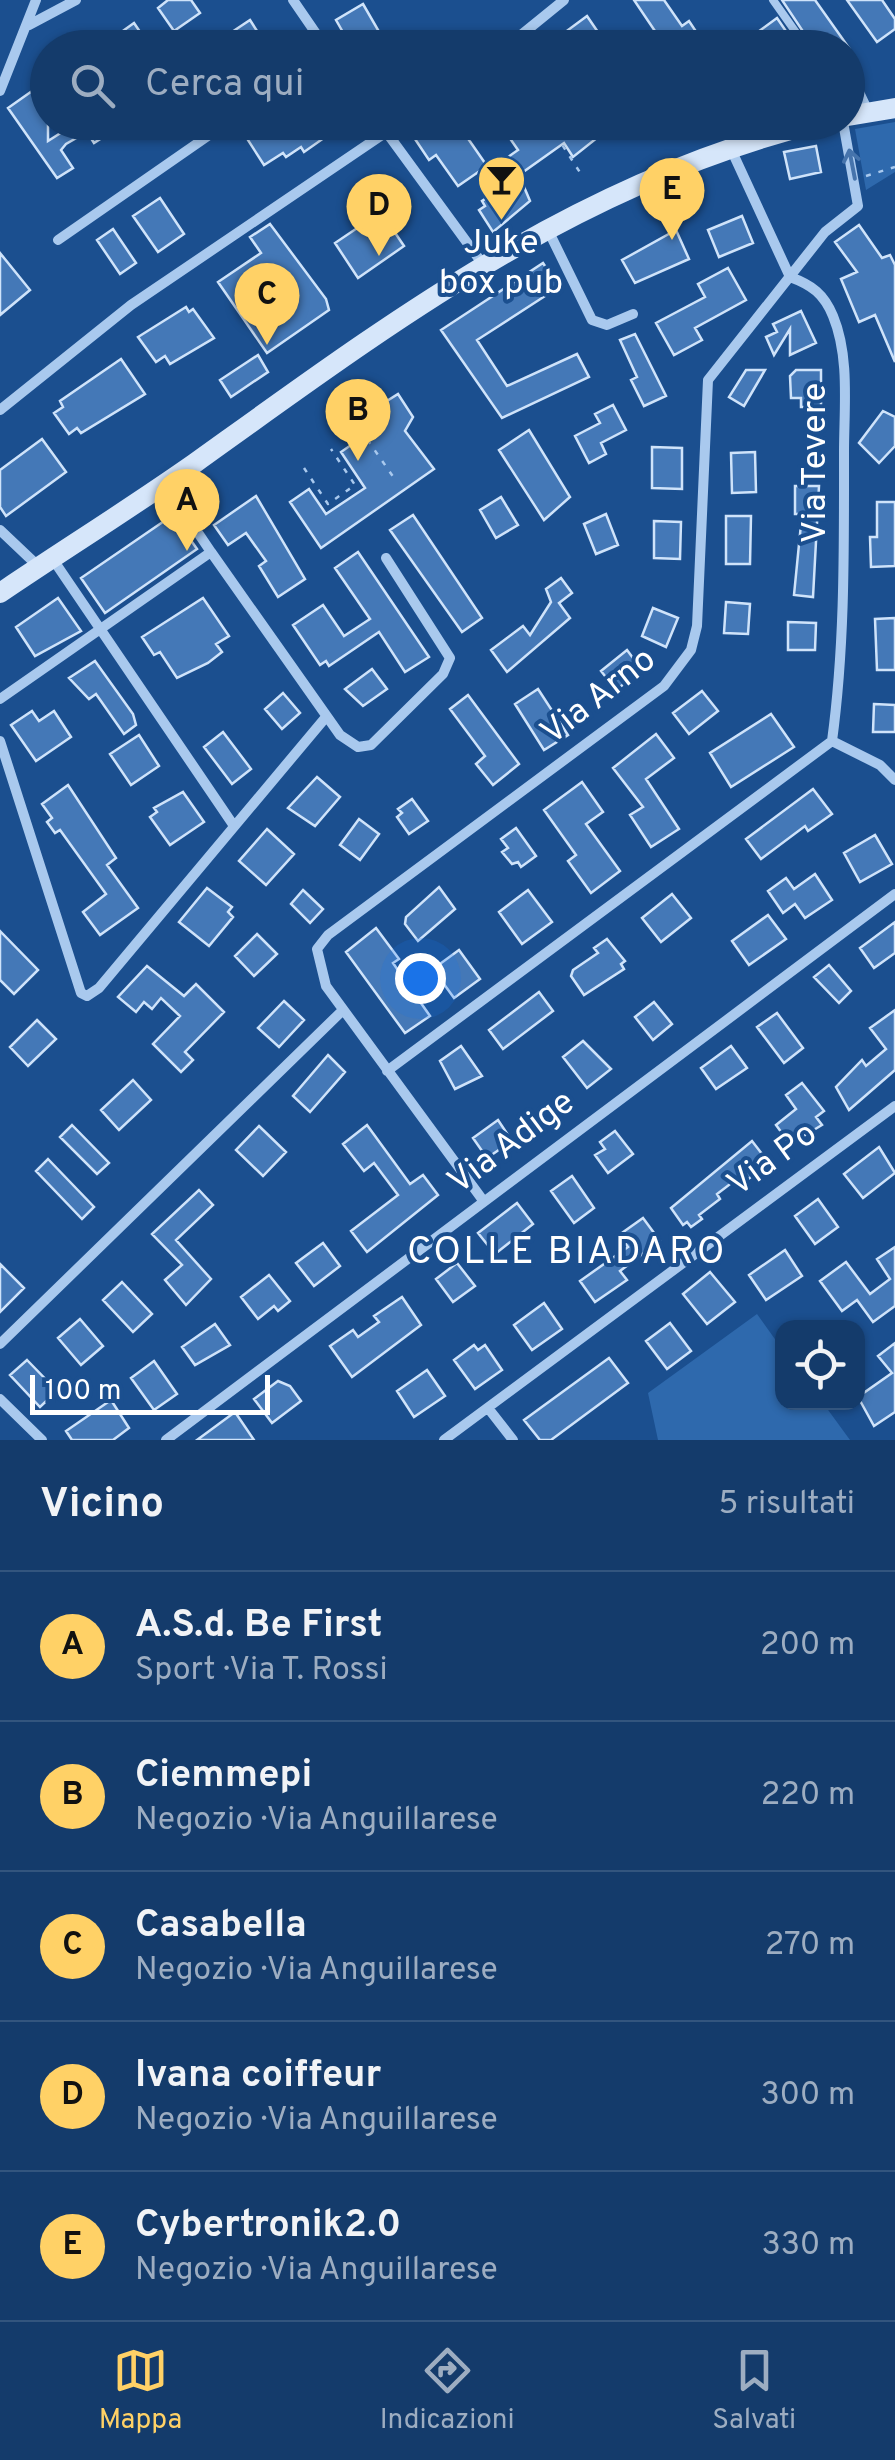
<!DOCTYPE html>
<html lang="it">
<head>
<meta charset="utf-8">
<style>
	:root { --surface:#143b6b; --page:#1d4271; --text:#f1f3f6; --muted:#9dadc1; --line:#33557e; --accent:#ffd166 }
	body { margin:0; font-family:Overpass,sans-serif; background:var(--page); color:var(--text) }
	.controls { position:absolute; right:30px; bottom:30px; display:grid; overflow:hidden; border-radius:20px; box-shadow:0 2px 8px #0004 }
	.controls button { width:90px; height:90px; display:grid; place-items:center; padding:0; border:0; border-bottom:2px solid var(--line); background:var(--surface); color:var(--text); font:50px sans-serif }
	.scale { position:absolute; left:30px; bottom:25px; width:240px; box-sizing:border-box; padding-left:10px; border:5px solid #fff; border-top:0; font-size:28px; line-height:35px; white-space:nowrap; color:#fff; -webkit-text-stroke:8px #1b4f8f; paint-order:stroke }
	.you { position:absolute; left:420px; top:978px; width:35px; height:35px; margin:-25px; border:8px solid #fff; border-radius:50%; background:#1a73e8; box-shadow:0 0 0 15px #1a73e833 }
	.badge { display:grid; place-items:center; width:65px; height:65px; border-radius:50%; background:var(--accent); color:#111; font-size:32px; font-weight:700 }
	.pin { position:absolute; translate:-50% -82px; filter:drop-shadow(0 2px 5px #0008) }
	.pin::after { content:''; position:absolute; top:52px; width:35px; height:30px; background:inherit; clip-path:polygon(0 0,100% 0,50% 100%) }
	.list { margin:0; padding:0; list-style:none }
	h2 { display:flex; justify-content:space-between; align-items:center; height:130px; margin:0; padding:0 40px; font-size:42px }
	h2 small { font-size:32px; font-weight:400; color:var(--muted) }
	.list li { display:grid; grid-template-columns:65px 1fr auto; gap:30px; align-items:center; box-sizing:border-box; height:150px; padding:0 40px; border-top:2px solid var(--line) }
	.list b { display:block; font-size:38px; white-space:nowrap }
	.list p { margin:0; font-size:32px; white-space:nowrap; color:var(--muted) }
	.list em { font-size:32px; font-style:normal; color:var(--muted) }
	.icon { flex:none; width:55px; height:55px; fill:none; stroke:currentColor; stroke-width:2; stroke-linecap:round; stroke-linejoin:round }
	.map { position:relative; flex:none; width:895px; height:1440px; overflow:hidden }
	.search { position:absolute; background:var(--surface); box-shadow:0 2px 8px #0004; left:30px; right:30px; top:30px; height:110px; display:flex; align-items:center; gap:25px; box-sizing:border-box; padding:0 35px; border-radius:55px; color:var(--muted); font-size:38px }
	.sheet { height:880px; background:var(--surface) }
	nav { display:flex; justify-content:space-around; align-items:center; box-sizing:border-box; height:140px; border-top:2px solid var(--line); background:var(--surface); font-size:28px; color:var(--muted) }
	nav a { display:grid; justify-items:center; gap:5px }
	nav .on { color:var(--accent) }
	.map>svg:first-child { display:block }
	.green { fill:#2e69ad }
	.building { fill:#4478b7; stroke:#cfe3fa; stroke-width:2.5 }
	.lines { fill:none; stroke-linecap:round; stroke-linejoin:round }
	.path { stroke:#a9c9ee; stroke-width:2.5; stroke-dasharray:5 8; stroke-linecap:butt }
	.service { stroke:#a9c9ee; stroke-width:8 }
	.minor { stroke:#a9c9ee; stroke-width:10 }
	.secondary { stroke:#d6e6fa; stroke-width:20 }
	.oneway { stroke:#4674ac }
	.labels { text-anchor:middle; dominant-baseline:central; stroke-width:8; stroke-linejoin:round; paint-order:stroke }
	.poi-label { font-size:35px; fill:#fff; stroke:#1b4f8f }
	.street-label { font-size:35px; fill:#fff; stroke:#1b4f8f }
	.neighbourhood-label { font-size:38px; letter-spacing:2.5px; fill:#fff; stroke:#1b4f8f }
</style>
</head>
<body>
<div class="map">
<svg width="895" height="1440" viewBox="0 0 895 1440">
	<rect width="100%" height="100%" fill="#1b4f8f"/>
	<!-- green -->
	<path class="green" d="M895 122V172L866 190 855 129Z
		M757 1314 782 1349V1402L823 1403 850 1440H658L648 1393Z"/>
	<!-- building -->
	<path class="building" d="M168 0H191L200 13 174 31 158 8Z
		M634 0H664L682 26 689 21 707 48H650L661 40Z
		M782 0H815L849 48H814Z
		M847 0H882L895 19V29L877 42Z
		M363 4 385 42 375 48H352L336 20Z
		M587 16 602 38 589 48H574L564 33Z
		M777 18 792 40 782 48H736Z
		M250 20 268 48H208Z
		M134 23 151 48H99Z
		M35 89 48 106V141L78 122H102L108 134 94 143 87 132 66 144 61 150 73 168 57 178 8 108Z
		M269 122H323L331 133 304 152 301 147 286 157 283 153 264 165 246 137 263 134 260 129Z
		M433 122H473L480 132 469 140 487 166 458 186 436 155 429 160 413 136Z
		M530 122H617L573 157 564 143 519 175 530 201 493 232 479 210 485 206 482 201 507 185 494 167 518 150 509 137Z
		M816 146 821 172 790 179 784 152Z
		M160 198 184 234 158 252 133 216Z
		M381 212 404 246 358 278 335 243Z
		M742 216 753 243 719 257 708 230Z
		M270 224 326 299 329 310 267 353 218 282 261 253 250 237Z
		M859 225 882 258 890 255 895 265V362L875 315 859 322 841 279 857 272 835 242Z
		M113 229 136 263 120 274 97 240Z
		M676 230 689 259 635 283 622 260Z
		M0 253 30 290 0 315Z
		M543 263 559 287 477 340 507 386 577 354 589 377 502 418 441 330Z
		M728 268 746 300 695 328 702 340 674 355 656 323 705 297 698 284Z
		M186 307 189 312 193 309 214 338 170 364 165 356 156 362 138 337Z
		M801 311 816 343 790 355V329L774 355 766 337 777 332 773 324Z
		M635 334 666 396 644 406 631 380 637 377 620 340Z
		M258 355 268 372 231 397 220 380Z
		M121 359 145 394 81 433 77 428 69 434 54 413 63 407 60 401Z
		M746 370H765L744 406 729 397Z
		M796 370H821V407H801V398H791L790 376Z
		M398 394 413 417 405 431 434 469 321 548 290 502 309 489 326 514 365 488 341 452 377 427 368 413Z
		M613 405 626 430 601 443 606 454 589 463 575 436 600 423 595 414Z
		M883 411 895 417V446L879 463 859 443Z
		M529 430 570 497 544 520 499 450Z
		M42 439 66 472 6 516 0 507V470Z
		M652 447 682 448V489L652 488Z
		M755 452 756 492 732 493 731 453Z
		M795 486H819L813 597 794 595 802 514H795Z
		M256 496 305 579 278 597 259 566 266 561 246 533 228 545 214 525Z
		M501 497 518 525 496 538 480 510Z
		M877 502H895V566L871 567 870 537H877Z
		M606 514 618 545 596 554 584 524Z
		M173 515 197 549 105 613 81 578Z
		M413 515 482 618 462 632 390 530Z
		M726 516H751L750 564H726Z
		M654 521 681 522 680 559 654 558Z
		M358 552 429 657 405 672 379 632 329 666 326 661 320 665 293 625 323 605 344 636 370 619 335 568Z
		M561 578 572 593 559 603 570 618 507 672 491 650 523 626 530 635 551 602 546 589Z
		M58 598 81 631 35 656 16 627Z
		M203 598 229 636 216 644 222 652 208 663 177 678 160 652 154 655 142 637Z
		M726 602 750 604 748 634 724 633Z
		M653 608 678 618 666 647 642 636Z
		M895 618V670H877L875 619Z
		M788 622 816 623 815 650H788Z
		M627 650 642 670 616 690 601 671Z
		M95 661 133 714 136 725 124 734 96 694 89 699 69 678Z
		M372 669 387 689 363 706 345 689Z
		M538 689 568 735 544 750 515 704Z
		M702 691 718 711 689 734 673 713Z
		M283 693 300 713 282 729 265 709Z
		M468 695 519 764 493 785 476 764 485 756 450 709Z
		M874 704 895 705V732H873Z
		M32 711 39 721 54 711 71 737 36 761 11 725Z
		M771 714 794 747 731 787 710 753Z
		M223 732 251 769 232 784 204 747Z
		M656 734 674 758 646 779 679 829 651 847 630 815 643 807 613 768Z
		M139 735 159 766 131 785 110 754Z
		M317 777 340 797 315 826 288 808Z
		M582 782 603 812 586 824 620 871 591 893 568 861 576 855 544 810Z
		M68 785 116 858 107 865 138 908 100 935 83 912 106 894 60 830 55 833 47 822 52 818 42 804Z
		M813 789 832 814 808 831 805 826 761 859 746 839Z
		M183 792 204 822 170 845 150 817 157 812 154 808Z
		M412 799 428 821 409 834 397 817 402 813 398 809Z
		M359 819 379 834 360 860 340 845Z
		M516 828 536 856 521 867 518 862 512 864 502 852 508 848 501 839Z
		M267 829 294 854 266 885 239 861Z
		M875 835 892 864 860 882 844 853Z
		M815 874 832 900 805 918 795 904 783 913 768 891 786 878 794 889Z
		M439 887 455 909 418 941 405 924 406 917Z
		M207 888 232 907 228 912 233 917 209 946 179 922Z
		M303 890 323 909 310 923 291 904Z
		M528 890 552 922 522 944 499 912Z
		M672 894 691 918 661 942 642 918Z
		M768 915 786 939 749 965 732 941Z
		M895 922V953L874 968 860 948Z
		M376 928 399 959 393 963 430 1016 405 1033 346 952Z
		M0 931 38 970 14 994 0 980Z
		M257 934 277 954 254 976 235 956Z
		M607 939 625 961 621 964 624 969 584 995 571 976 573 970 598 953 594 948Z
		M459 950 480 979 454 998 433 969Z
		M829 965 851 991 839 1003 814 977Z
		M147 966 184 996 196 984 224 1012 185 1052 193 1060 181 1072 153 1044 180 1016 161 998 152 1009 144 1002 136 1012 118 997Z
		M539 992 553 1011 503 1049 489 1030Z
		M284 1001 304 1020 279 1047 258 1028Z
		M654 1002 672 1024 653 1040 635 1017Z
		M895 1010V1070L849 1110 836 1087 862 1060 866 1066 886 1049 870 1028Z
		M777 1013 803 1048 784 1063 757 1027Z
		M37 1020 56 1039 28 1066 10 1047Z
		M583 1041 611 1069 587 1088 563 1057Z
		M461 1046 482 1076 455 1089 440 1061Z
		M731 1046 747 1068 716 1089 701 1068Z
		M328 1055 345 1072 310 1112 293 1096Z
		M133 1080 151 1100 119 1130 101 1110Z
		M802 1083 824 1111 816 1117 822 1125 790 1144 776 1125 796 1109 786 1095Z
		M498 1120 512 1141 487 1158 473 1138Z
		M72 1125 109 1163 97 1174 60 1137Z
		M367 1125 410 1184 423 1175 438 1195 367 1252 351 1231 398 1195 374 1163 364 1171 343 1144Z
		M259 1126 286 1152 263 1176 236 1150Z
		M615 1131 633 1154 608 1173 595 1155 605 1149 600 1142Z
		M752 1141 769 1163 742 1184 738 1178 717 1194 720 1199 699 1215 702 1219 691 1227 687 1222 683 1225 671 1208Z
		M879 1147 895 1173 863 1198 844 1174Z
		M48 1159 94 1207 82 1219 36 1171Z
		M572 1176 594 1208 574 1223 551 1191Z
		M199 1190 213 1205 176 1240 211 1279 186 1305 165 1280 182 1265 152 1234Z
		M818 1199 838 1227 815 1244 795 1216Z
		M517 1203 533 1224 495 1254 478 1233Z
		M643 1218 660 1241 620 1271 627 1280 595 1302 580 1281 628 1247 619 1235Z
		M323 1243 340 1266 314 1286 296 1263Z
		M895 1247V1306L873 1322 857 1300 842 1311 820 1281 846 1262 870 1294 890 1279 877 1259Z
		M785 1250 802 1276 766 1300 749 1275Z
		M457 1263 475 1286 453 1302 436 1279Z
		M0 1264 24 1288 0 1312Z
		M710 1272 735 1302 707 1324 683 1294Z
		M269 1275 290 1301 278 1311 274 1306 258 1319 241 1297Z
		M122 1282 152 1314 133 1332 103 1300Z
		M402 1297 421 1325 352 1377 330 1346 353 1330 358 1337 379 1322 374 1316Z
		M544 1303 562 1329 532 1350 514 1325Z
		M80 1319 103 1346 81 1365 58 1338Z
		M670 1323 691 1351 667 1369 646 1341Z
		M215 1324 230 1345 195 1365 182 1347Z
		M895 1343V1412L874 1426 858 1397 892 1373 878 1356Z
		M474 1345 478 1350 485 1345 502 1370 475 1389 454 1360Z
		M609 1358 628 1383 551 1440H540L524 1420Z
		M27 1360 57 1391 40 1407 10 1375Z
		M154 1361 177 1394 154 1410 131 1378Z
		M427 1370 445 1396 414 1417 397 1391Z
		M278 1381 290 1386 301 1401 272 1423 254 1399Z
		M111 1400 129 1428 113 1440H72L66 1431Z
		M235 1412 254 1440H197Z"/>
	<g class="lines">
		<!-- path -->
		<path class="path" d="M564 122 567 134 561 143 581 174
			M866 176 895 167
			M360 429 394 478
			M304 468 328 504 355 485 331 449"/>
		<!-- service -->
		<path class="service" d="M773 0 807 48
			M848 75 851 73 869 111"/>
		<!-- minor -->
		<path class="minor" d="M293 0 326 48
			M29 25 76 0
			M505 48 564 0
			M0 91 36 0
			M379 122 482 263
			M730 147 790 277C812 285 824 294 833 316 850 357 844 408 844 452 844 549 845 645 832 741
			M547 228 592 320 607 325 633 314
			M58 240 228 122
			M0 410 131 305 401 122
			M165 484 211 552
			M0 530 38 566
			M52 558 234 826
			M0 699 211 552 340 735 358 747 371 745 443 674 450 658 386 558
			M0 741 81 993 87 996 99 988 326 717
			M832 741 880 765 895 780
			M387 1071 832 741
			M482 1199 326 986 317 949 328 935 664 686 691 650 697 626 708 380 825 232 858 206 843 122
			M0 1344 343 1010
			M0 1399 42 1440
			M488 1408 513 1440
			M166 1440 895 894
			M444 1440 895 1106"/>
		<!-- secondary -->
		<path class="secondary" d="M848 116 895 108
			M0 593C65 549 131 508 195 463 393 321 579 181 821 122"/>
	</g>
	<!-- one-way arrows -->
	<defs><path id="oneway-shaft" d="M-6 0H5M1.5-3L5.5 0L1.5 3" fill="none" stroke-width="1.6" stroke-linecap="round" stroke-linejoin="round" transform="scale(2.5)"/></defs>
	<use class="oneway" href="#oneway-shaft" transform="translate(852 164) rotate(-101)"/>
	<!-- icons -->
	<defs>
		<symbol id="bar-pin" viewBox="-11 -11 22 30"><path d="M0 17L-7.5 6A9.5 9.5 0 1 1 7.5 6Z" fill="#ffd166" stroke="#1b4f8f"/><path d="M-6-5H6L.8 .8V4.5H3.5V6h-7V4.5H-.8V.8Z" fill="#111"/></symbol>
	</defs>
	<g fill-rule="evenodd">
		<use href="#bar-pin" x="474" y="152" width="55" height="75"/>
	</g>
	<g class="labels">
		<!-- poi labels -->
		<g class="poi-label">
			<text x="501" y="244">Juke<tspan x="501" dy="40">box pub</tspan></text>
		</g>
		<!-- street labels -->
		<g class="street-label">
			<text transform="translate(816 463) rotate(-90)">Via Tevere</text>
			<text transform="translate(599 697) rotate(-38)">Via Arno</text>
			<text transform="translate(512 1143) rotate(-37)">Via Adige</text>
			<text transform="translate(773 1160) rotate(-36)">Via Po</text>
		</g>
		<!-- neighbourhood labels -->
		<g class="neighbourhood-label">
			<text x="567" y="1253">COLLE BIADARO</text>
		</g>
	</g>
</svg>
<div class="controls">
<button><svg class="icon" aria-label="locate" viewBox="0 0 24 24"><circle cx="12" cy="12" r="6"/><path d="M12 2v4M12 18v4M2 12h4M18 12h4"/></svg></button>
</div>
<div class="scale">100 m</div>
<div class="you"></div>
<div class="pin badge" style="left:187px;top:551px">A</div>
<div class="pin badge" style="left:358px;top:461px">B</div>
<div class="pin badge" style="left:267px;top:345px">C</div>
<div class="pin badge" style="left:379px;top:256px">D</div>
<div class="pin badge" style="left:672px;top:240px">E</div>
<div class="search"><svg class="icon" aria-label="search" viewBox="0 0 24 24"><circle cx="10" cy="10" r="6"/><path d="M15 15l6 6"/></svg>Cerca qui</div>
</div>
<section class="sheet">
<h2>Vicino<small>5 risultati</small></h2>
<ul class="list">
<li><span class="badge">A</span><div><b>A.S.d. Be First</b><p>Sport · Via T. Rossi</p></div><em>200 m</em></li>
<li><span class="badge">B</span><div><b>Ciemmepi</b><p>Negozio · Via Anguillarese</p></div><em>220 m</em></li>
<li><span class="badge">C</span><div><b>Casabella</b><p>Negozio · Via Anguillarese</p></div><em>270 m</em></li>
<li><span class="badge">D</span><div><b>Ivana coiffeur</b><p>Negozio · Via Anguillarese</p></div><em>300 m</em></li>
<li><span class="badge">E</span><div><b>Cybertronik2.0</b><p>Negozio · Via Anguillarese</p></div><em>330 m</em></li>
</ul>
</section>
<nav>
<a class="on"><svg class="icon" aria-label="map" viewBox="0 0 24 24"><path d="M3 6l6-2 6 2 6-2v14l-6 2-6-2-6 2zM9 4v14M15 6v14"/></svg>Mappa</a>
<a><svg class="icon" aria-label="directions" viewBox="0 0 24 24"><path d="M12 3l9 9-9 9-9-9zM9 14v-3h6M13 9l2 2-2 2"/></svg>Indicazioni</a>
<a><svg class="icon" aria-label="saved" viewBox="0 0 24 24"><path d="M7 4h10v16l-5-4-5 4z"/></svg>Salvati</a>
</nav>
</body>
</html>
